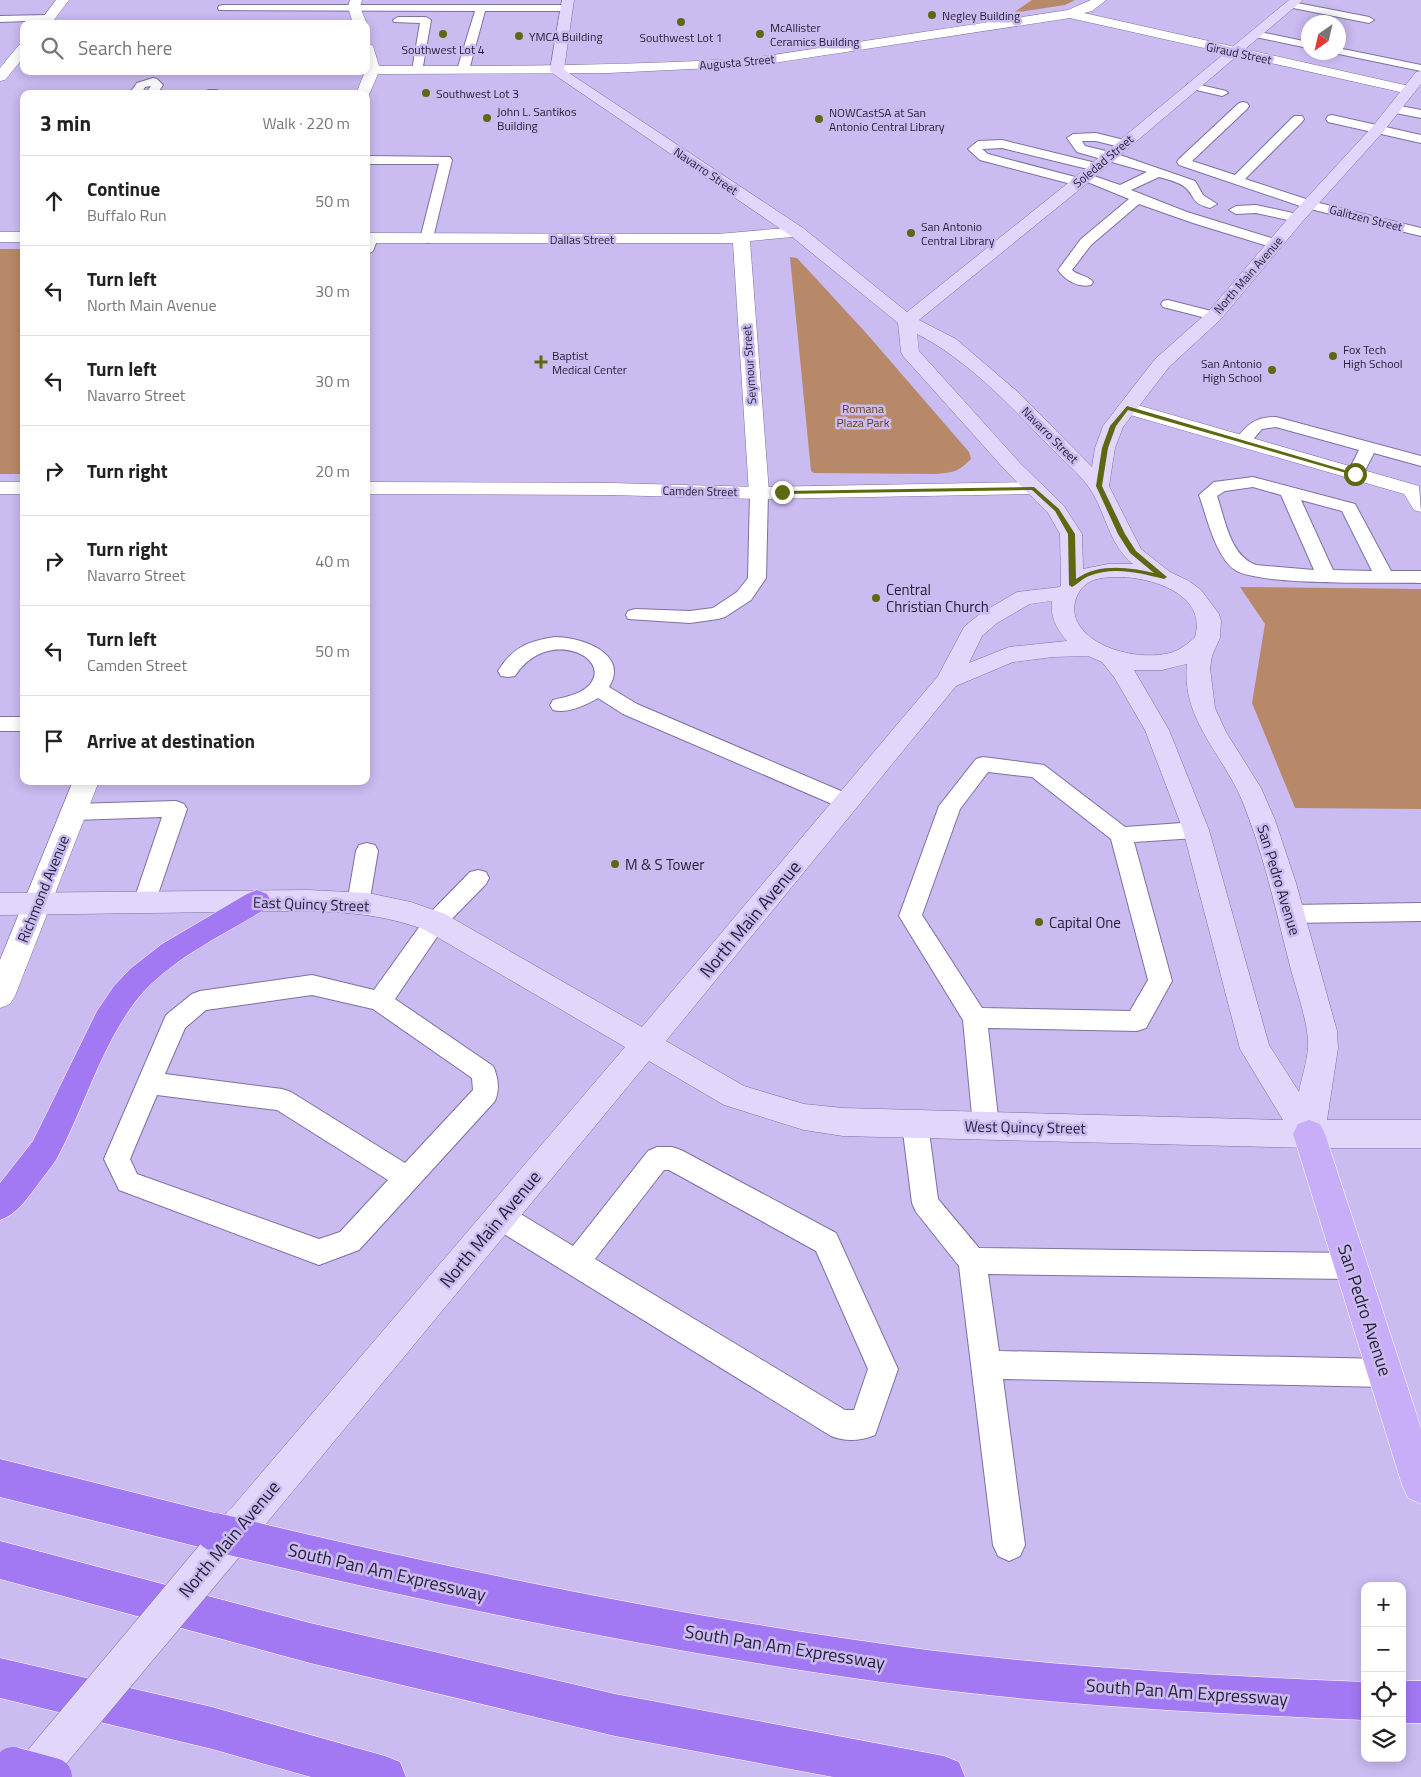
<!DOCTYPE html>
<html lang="en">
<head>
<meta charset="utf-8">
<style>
	:root { --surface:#fff; --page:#f2f2f2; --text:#222; --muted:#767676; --line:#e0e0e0 }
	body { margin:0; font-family:"Titillium Web",sans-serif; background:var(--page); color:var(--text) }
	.controls { position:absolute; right:15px; bottom:15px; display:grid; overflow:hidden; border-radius:10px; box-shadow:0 2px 12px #0003 }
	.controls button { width:45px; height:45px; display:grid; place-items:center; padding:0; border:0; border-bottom:1px solid var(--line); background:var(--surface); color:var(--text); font:25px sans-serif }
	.compass { position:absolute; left:1301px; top:15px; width:45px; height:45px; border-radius:50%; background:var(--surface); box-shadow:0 2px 12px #0003; rotate:214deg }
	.stop { position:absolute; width:15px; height:15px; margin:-11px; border:4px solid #5d6910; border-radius:50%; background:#fff }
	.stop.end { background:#5d6910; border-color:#fff; box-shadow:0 1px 5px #0008 }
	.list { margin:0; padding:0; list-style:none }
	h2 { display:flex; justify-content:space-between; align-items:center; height:65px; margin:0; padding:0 20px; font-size:21px }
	h2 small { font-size:16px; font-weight:400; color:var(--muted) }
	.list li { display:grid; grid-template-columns:32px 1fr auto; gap:15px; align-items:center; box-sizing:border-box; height:90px; padding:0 20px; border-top:1px solid var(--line) }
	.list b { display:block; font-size:19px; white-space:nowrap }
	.list p { margin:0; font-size:16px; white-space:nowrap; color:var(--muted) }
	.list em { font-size:16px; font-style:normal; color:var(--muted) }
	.icon { flex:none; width:28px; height:28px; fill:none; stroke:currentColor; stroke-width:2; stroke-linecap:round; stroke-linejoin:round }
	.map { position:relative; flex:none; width:1421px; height:1777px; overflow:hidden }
	.search { position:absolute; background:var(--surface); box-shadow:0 2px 12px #0003; left:20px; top:20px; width:350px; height:55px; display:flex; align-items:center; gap:12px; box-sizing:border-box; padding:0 18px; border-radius:10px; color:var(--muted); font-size:19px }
	.panel { position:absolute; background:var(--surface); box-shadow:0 2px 12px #0003; left:20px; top:90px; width:350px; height:695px; border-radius:10px }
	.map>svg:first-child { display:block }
	.green { fill:#b78968 }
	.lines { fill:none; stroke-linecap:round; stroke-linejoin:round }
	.service-casing { stroke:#7f70a2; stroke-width:2 }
	.minor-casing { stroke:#7f70a2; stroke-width:1 }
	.tertiary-casing { stroke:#7f70a2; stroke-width:1 }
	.secondary-casing { stroke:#7f70a2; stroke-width:1 }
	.primary-casing { stroke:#fff; stroke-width:1 }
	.motorway-casing { stroke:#fff; stroke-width:1 }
	.service { fill:#fff; fill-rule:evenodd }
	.minor { fill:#fff; fill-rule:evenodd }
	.tertiary { fill:#fff; fill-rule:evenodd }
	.secondary { fill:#e3d6fb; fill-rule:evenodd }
	.primary { fill:#c8aef8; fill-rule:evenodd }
	.motorway { fill:#a378f3; fill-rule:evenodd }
	.secondary-bridge-casing { stroke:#7f70a2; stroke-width:39; stroke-linecap:butt }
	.motorway-bridge-casing { stroke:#fff; stroke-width:39; stroke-linecap:butt }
	.secondary-bridge { stroke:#e3d6fb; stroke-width:38 }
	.motorway-bridge { stroke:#a378f3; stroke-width:38 }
	.route { fill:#5d6910 }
	.poi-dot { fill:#5d6910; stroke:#cabbf1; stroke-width:2 }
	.labels { text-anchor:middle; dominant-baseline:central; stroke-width:5; stroke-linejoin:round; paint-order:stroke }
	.far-poi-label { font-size:12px; fill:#241d31; stroke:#cabbf1; text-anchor:start }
	.far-street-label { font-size:12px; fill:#241d31; stroke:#cabbf1 }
	.far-park-label { font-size:12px; fill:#6d3e15; stroke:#cabbf1 }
	.poi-label { font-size:15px; fill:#241d31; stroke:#cabbf1; text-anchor:start }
	.street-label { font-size:15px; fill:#241d31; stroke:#cabbf1 }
	.near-street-label { font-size:18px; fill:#241d31; stroke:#cabbf1 }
</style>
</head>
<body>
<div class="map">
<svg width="1421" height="1777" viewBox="0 0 1421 1777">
	<rect width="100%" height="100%" fill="#cabbf1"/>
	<!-- green -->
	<path class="green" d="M1032 0H1075L1065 5 1013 13Z
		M0 249H24V474H0Z
		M790 257 797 258 867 334 969 452 971 459C958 472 955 472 936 474L814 473 811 471Z
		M1240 587 1421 589V809L1295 808 1252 703 1265 624Z"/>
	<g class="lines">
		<defs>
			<path id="service" d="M1292 2 1369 17 1374 20 1369 23 1288 7 1287 5 1288 3Z
				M223 5H566L571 8 566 11H485L469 70 463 73 457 70 475 11 219 10 218 8 219 6Z
				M48 15 52 16 53 18 52 20 0 22V16Z
				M398 17H426L431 20 422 72 418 73 412 70 420 23 394 22 393 20Z
				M1255 31 1308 42V48L1251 36 1250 34 1251 32Z
				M1338 48 1421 65V71L1334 53 1338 52Z
				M153 78 157 79 163 85 157 94H145L151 86 145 87 141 94H129L137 83Z
				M1192 83 1226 91 1228 93 1222 96 1188 88 1186 86 1188 84Z
				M208 90H217L223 94H202Z
				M1243 102 1247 103 1249 106 1247 109 1192 161 1235 175 1294 116H1302L1304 119 1302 122 1245 179 1315 202 1421 228V236L1306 208 1179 165 1177 162 1179 159 1239 103Z
				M1395 105 1421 110V118L1391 112 1389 109 1391 106Z
				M1332 115 1421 135V143L1328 122 1326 119 1328 116Z
				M1096 133 1128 141 1130 144 1124 148 1096 141H1082L1085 146 1114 153 1195 181 1203 195 1217 204 1210 208C1191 203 1196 198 1186 188 1180 182 1166 179 1159 177L1131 190 1187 212 1281 241 1283 244 1276 248 1271 247 1193 223 1139 204 1091 245 1072 270C1078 276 1088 275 1093 282L1091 285C1078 288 1065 280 1058 270L1081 239 1129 199 1085 181 1084 185 1079 186 980 160 968 149 978 141 1002 140 1100 164 1102 167 1096 171 1002 148 982 149 988 154 1079 178 1080 174 1085 173 1120 185 1147 172 1077 152 1067 138 1073 134Z
				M366 156 450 157 452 160 432 242 427 243 420 239 439 164H366Z
				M1256 205 1302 215 1304 218 1297 222 1256 213 1236 214 1229 210 1236 206Z
				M371 234 378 238 373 251 366 255V235Z
				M1168 300 1219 313 1221 316 1219 319 1214 320 1163 307 1161 304 1163 301Z
				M1276 417 1421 456V466L1374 453 1361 478H1349L1347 474 1359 450 1276 427 1262 429 1249 444H1237L1235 441C1246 425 1255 417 1276 417Z
				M1253 477 1355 504 1391 571H1421V583C1386 582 1260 586 1235 570 1215 556 1207 517 1199 495L1214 482ZM1253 487 1281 495 1314 570 1256 565C1230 556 1225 519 1217 496L1225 491ZM1301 500 1342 511 1372 571 1333 570Z
				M759 488 765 489 768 493 766 578 751 600 725 617 718 619 690 623 628 619 626 615 628 611 635 609 690 611 713 608 737 592 748 578 750 493 753 489Z
				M555 637C580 637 630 653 609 687L637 704 855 797 858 802 855 807 847 810 839 807 623 714 598 698C586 705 567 714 553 710L550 705 553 700C565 697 583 694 591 683 611 656 546 627 515 676L508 677 501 676 498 671C513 647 528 641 555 637Z
				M0 717H24V731H0Z
				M983 757 1044 765 1125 827 1196 822 1204 824 1207 830 1204 836 1196 838 1134 842 1172 981 1146 1028 1137 1031 988 1028 999 1126 995 1134 986 1137 977 1134 973 1126 963 1020 899 916 939 806 976 759ZM988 772 1032 777 1111 839 1148 980 1130 1011 982 1008 922 915 960 809Z
				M176 801 184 804 187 809 155 903 152 909 144 912 136 909 133 903 162 817 74 820 66 817 63 812 66 807 74 804Z
				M367 843 375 845 378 851 369 904 366 910 358 913 350 910 347 904 356 851 359 845Z
				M478 870 486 872 489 878 486 884 443 928 395 999 493 1066C498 1077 500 1089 495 1101L359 1250 319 1265 119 1190 104 1159 166 1015 192 994 200 991 312 975 374 990 427 916 470 872ZM312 995 373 1009 472 1078 473 1090 405 1163 291 1092 282 1089 165 1074 185 1028 206 1010ZM157 1095 277 1110 388 1180 340 1232 319 1239 137 1174 130 1159Z
				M1421 903V921L1291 923 1283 920 1280 914 1283 908 1291 905Z
				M915 1113 924 1116 928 1124 938 1199 979 1248 1351 1253 1361 1257 1365 1266 1361 1275 1351 1279 988 1274 999 1351 1385 1359 1395 1363 1400 1373 1395 1383 1385 1387 1003 1379 1025 1545 1020 1556 1009 1561 998 1556 993 1545 959 1266 916 1212 912 1203 902 1124 906 1116Z
				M657 1147H672L681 1150 836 1233 898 1369 875 1435C860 1441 846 1442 831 1436L491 1226 488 1217 491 1208 501 1205 511 1208 573 1246 648 1151ZM664 1170H669L816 1251 868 1369 854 1410H845L595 1259Z"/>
			<path id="minor" d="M56 0H69L51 24H38Z
				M350 0H362L360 7 367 24H353L348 7Z
				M1091 0H1106L1092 11 1084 13 1409 86 1414 87 1416 90 1414 93 1409 94 1070 18 753 66 608 73 378 74 368 97H366V94H356L364 74 360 71H366V42L373 46 379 66C504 66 628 66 753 58L1068 10Z
				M24 44V57L5 80 0 81V68L19 45Z
				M797 227 803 228 805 232 803 236 750 241 769 493 766 497 759 499 752 497 749 493 733 243H366V233L718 234Z
				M0 232H24V242H0Z
				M1127 402 1419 486 1421 512 1414 510 1404 494 1120 412 1117 408 1120 404Z
				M73 781H99L15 996 10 1004 0 1008V960Z"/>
			<path id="tertiary" d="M0 482H24V494H0Z
				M366 482 610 483 759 487 1034 482 1041 484 1044 488 1041 492 1034 494 759 499 610 495 366 494Z"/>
			<path id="secondary" d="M562 0H574L564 69 566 71 803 228 907 312 1073 179 1289 0H1303L1085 185 919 320 956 339 1019 393 1092 467 1095 448 1103 426 1155 359 1208 312 1291 215 1373 126 1416 72 1421 71V84L1383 132 1303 221 1220 320 1169 367 1123 427 1115 448 1109 486 1141 549 1170 572 1189 581 1201 590 1219 614 1221 621 1220 638 1212 656 1210 668 1215 708 1226 732 1261 788 1275 820 1296 883 1337 1031 1338 1048 1327 1120H1421V1148H1309L843 1136 804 1130 724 1105 649 1061 255 1537 242 1543 229 1537 223 1524 229 1511 625 1047 425 930C361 905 289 912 221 912 148 913 74 914 0 915V893L308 890 368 893 411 902 445 914 642 1027 938 676 964 627 981 613 1017 592 1060 587 1061 585 1060 534 1048 513 1006 471 903 356 901 352 898 323 791 236 552 73 550 70ZM917 334C970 361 1012 408 1053 450 1065 462 1081 475 1090 489 1106 513 1109 545 1133 564H1108L1083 569 1082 534 1064 506 1020 463 919 351ZM1124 577C1155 579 1207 595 1195 637 1188 644 1180 650 1170 653 1142 660 1096 651 1079 625 1068 608 1077 584 1097 579 1105 577 1115 577 1124 577ZM1052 601C1050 618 1057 629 1067 641L1009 647 969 663 982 636 997 623 1030 604ZM1088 656 1102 662 1114 677 1145 730 1183 830 1240 1049 1283 1120 843 1108 804 1104 744 1086 666 1041 956 686 1013 662 1053 657ZM1187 664C1181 718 1221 752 1241 798 1264 853 1276 912 1291 970 1297 992 1306 1016 1308 1040 1309 1057 1302 1075 1299 1092L1269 1045 1209 830 1169 730 1134 670H1162Z"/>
			<path id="primary" d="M1309 1120 1320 1124 1325 1134 1421 1428V1504L1408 1498 1402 1485 1293 1134 1298 1124Z"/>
			<path id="motorway" d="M257 890 267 894 271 901 267 908C225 934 170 959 139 997 101 1044 85 1107 56 1160 50 1169 42 1178 36 1187 25 1201 17 1214 0 1220V1183L33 1141 97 1011 114 986 130 969 162 944 247 894Z
				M0 1459 215 1513 229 1518 234 1532 229 1546 215 1551 0 1497Z
				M0 1541 310 1623 615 1694 944 1756 959 1762 965 1777H833L615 1736 310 1663 0 1579Z
				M0 1658 212 1707 385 1756 400 1762 406 1777H311L212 1749 0 1698Z
				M1402 1681H1421V1723H1402Z"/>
		</defs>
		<!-- service casing -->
		<use href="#service" class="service-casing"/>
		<!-- minor casing -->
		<use href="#minor" class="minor-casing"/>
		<!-- tertiary casing -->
		<use href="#tertiary" class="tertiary-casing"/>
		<!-- secondary casing -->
		<use href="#secondary" class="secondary-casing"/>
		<!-- primary casing -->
		<use href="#primary" class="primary-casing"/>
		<!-- motorway casing -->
		<use href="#motorway" class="motorway-casing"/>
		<!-- service -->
		<use href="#service" class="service"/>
		<!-- minor -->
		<use href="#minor" class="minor"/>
		<!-- tertiary -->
		<use href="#tertiary" class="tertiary"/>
		<!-- secondary -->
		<use href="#secondary" class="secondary"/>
		<!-- primary -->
		<use href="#primary" class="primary"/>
		<!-- motorway -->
		<use href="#motorway" class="motorway"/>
		<defs>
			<path id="secondary-bridge" d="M41 1764 242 1524"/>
			<path id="motorway-bridge" d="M215 1532C450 1589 687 1638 927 1669 1073 1687 1219 1695 1365 1701
				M13 1766 53 1777"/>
		</defs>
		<!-- secondary-bridge casing -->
		<use href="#secondary-bridge" class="secondary-bridge-casing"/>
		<!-- motorway-bridge casing -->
		<use href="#motorway-bridge" class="motorway-bridge-casing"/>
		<!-- secondary-bridge -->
		<use href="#secondary-bridge" class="secondary-bridge"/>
		<!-- motorway-bridge -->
		<use href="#motorway-bridge" class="motorway-bridge"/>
	</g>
	<!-- route -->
	<path class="route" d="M1127 406 1358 474 1353 475 1128 410 1116 426 1108 448 1102 486 1125 534 1136 551 1167 577 1164 579C1140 573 1113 566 1089 576 1083 578 1078 584 1072 587L1069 585 1068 534 1055 511 1032 490 782 494 779 492 782 491 1034 487 1059 509 1075 534 1076 579C1098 563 1129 567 1154 573L1130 553 1118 534 1096 486 1102 448 1110 426Z"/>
	<!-- markers -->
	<g class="poi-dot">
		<circle cx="932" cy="15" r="5"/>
		<circle cx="681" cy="22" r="5"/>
		<circle cx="443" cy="34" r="5"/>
		<circle cx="760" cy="34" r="5"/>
		<circle cx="519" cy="36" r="5"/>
		<circle cx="426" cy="93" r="5"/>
		<circle cx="487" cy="118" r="5"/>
		<circle cx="819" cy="119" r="5"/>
		<circle cx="911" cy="233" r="5"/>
		<circle cx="1333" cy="356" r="5"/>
		<path d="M538.5 354.5h5v5h5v5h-5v5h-5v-5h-5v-5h5z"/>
		<circle cx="1272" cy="370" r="5"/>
		<circle cx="876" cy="598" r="5"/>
		<circle cx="615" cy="864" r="5"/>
		<circle cx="1039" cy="922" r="5"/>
	</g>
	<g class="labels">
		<!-- far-poi labels -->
		<g class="far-poi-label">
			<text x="942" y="15">Negley Building</text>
			<text x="770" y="27">McAllister<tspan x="770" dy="14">Ceramics Building</tspan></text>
			<text x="529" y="36">YMCA Building</text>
			<text x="681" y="37" text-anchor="middle">Southwest Lot 1</text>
			<text x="443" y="49" text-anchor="middle">Southwest Lot 4</text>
			<text x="436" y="93">Southwest Lot 3</text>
			<text x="497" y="111">John L. Santikos<tspan x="497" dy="14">Building</tspan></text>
			<text x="829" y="112">NOWCastSA at San<tspan x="829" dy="14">Antonio Central Library</tspan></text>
			<text x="921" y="226">San Antonio<tspan x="921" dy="14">Central Library</tspan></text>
			<text x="1343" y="349">Fox Tech<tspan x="1343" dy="14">High School</tspan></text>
			<text x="552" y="355">Baptist<tspan x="552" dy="14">Medical Center</tspan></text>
			<text x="1262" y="363" text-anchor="end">San Antonio<tspan x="1262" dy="14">High School</tspan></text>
		</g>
		<!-- far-street labels -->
		<g class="far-street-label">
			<text transform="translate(1239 53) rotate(12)">Giraud Street</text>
			<text transform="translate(737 62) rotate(-5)">Augusta Street</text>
			<text transform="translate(1103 161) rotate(-40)">Soledad Street</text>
			<text transform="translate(706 171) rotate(34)">Navarro Street</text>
			<text transform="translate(1366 218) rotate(14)">Galitzen Street</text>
			<text x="582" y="239">Dallas Street</text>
			<text transform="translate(1248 275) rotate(-49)">North Main Avenue</text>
			<text transform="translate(749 365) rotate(-94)">Seymour Street</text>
			<text transform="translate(1050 435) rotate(45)">Navarro Street</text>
			<text transform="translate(700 491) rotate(1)">Camden Street</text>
		</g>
		<!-- far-park labels -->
		<g class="far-park-label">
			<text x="863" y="408">Romana<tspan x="863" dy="14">Plaza Park</tspan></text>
		</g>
		<!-- poi labels -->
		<g class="poi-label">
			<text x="886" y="589">Central<tspan x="886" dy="17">Christian Church</tspan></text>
			<text x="625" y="864">M &amp; S Tower</text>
			<text x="1049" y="922">Capital One</text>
		</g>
		<!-- street labels -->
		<g class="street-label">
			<text transform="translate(1279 880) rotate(73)">San Pedro Avenue</text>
			<text transform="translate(43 889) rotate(-68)">Richmond Avenue</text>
			<text transform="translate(311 904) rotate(2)">East Quincy Street</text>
			<text transform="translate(1025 1127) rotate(1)">West Quincy Street</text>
		</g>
		<!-- near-street labels -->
		<g class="near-street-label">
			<text transform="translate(750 919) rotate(-50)">North Main Avenue</text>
			<text transform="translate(490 1229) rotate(-50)">North Main Avenue</text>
			<text transform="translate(1365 1310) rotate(72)">San Pedro Avenue</text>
			<text transform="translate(229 1539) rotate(-50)">North Main Avenue</text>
			<text transform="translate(387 1572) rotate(13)">South Pan Am Expressway</text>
			<text transform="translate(785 1647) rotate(9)">South Pan Am Expressway</text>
			<text transform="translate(1187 1692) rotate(4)">South Pan Am Expressway</text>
		</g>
	</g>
</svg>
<div class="controls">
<button>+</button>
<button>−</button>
<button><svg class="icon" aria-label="locate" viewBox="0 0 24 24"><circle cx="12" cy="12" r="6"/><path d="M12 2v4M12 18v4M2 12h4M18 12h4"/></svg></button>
<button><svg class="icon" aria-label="layers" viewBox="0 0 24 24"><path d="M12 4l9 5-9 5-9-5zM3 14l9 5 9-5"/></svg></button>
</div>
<svg class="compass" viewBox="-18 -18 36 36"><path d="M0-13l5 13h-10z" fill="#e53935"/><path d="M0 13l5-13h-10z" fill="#767676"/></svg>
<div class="stop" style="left:1355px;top:474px"></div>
<div class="stop end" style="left:782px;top:492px"></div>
<div class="search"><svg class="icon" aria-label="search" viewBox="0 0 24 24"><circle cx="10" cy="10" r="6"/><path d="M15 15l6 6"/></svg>Search here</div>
<section class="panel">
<h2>3 min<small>Walk · 220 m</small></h2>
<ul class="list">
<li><svg class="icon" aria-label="ahead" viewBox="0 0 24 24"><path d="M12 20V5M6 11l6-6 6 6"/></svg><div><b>Continue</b><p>Buffalo Run</p></div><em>50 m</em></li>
<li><svg class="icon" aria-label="left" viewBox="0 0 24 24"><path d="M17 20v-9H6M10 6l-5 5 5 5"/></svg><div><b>Turn left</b><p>North Main Avenue</p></div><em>30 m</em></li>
<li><svg class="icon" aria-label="left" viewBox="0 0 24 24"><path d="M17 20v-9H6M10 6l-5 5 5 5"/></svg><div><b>Turn left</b><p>Navarro Street</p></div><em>30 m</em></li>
<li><svg class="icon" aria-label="right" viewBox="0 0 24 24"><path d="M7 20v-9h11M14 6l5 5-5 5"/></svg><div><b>Turn right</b></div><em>20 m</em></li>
<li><svg class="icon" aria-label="right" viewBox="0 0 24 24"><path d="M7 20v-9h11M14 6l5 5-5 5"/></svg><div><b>Turn right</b><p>Navarro Street</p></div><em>40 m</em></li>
<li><svg class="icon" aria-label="left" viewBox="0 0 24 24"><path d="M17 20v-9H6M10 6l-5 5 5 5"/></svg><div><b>Turn left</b><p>Camden Street</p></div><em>50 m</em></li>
<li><svg class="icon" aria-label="arrive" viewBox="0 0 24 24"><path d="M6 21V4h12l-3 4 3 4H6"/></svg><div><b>Arrive at destination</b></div></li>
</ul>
</section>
</div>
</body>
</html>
